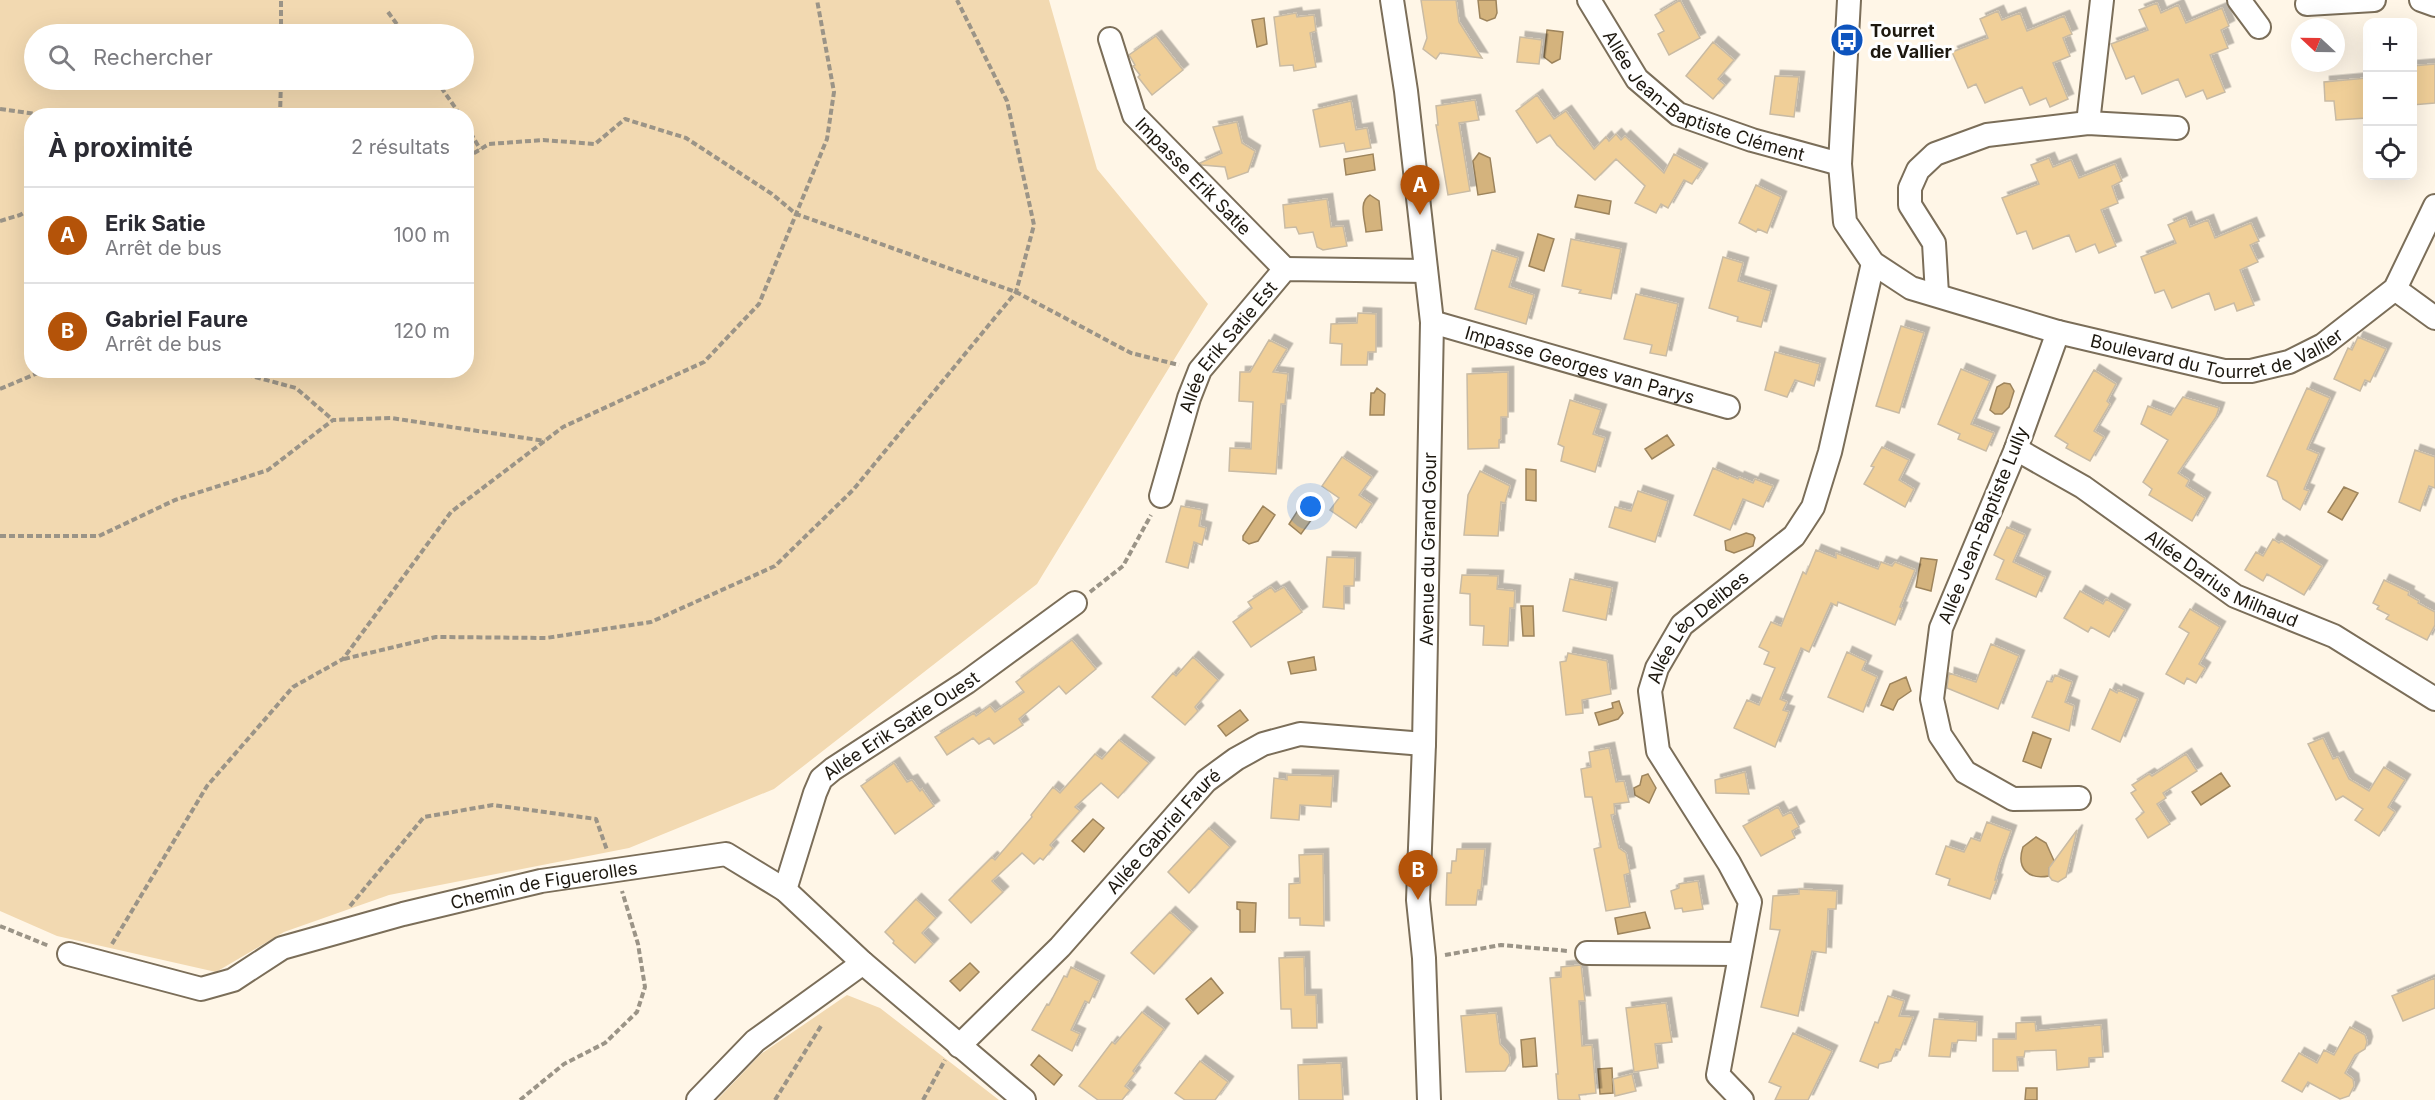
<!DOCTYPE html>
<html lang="fr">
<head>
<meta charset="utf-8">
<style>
	:root { --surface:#fff; --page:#f2f2f3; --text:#2b2b33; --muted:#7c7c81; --line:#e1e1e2; --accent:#b45309 }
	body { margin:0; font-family:Inter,sans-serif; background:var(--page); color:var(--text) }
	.controls { position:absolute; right:18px; top:18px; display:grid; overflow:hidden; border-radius:12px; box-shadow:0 6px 24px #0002 }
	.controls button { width:54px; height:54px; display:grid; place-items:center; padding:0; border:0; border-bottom:2px solid var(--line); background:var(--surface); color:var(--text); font:30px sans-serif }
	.compass { position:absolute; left:2291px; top:18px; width:54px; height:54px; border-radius:50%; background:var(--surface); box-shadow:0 6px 24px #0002; rotate:292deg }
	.you { position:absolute; left:1311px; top:507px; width:21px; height:21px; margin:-15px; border:4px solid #fff; border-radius:50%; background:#1a73e8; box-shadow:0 0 0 9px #1a73e833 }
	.badge { display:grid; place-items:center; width:39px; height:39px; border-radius:50%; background:var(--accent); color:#fff; font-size:20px; font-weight:700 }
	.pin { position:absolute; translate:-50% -50px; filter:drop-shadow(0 2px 3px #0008) }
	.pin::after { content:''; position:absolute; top:32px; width:21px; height:18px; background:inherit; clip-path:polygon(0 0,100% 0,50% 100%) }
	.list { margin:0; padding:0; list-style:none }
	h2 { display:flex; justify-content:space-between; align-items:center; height:78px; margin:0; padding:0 24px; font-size:26px }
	h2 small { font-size:20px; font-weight:400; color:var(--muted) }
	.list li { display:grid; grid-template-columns:39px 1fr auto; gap:18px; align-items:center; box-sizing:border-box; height:96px; padding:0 24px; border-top:2px solid var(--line) }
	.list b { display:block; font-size:22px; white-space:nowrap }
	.list p { margin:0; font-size:20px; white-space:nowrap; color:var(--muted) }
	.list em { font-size:20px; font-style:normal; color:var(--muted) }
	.icon { flex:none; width:33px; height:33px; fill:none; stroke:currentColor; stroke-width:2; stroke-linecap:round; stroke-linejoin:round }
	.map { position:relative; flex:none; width:2435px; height:1100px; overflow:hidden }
	.search { position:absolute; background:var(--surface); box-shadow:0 6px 24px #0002; left:24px; top:24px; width:450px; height:66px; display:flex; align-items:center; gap:15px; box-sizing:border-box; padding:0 21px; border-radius:33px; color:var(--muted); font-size:22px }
	.panel { position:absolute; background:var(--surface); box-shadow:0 6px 24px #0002; left:24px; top:108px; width:450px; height:270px; border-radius:24px }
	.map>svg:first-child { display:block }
	.green { fill:#f2d9b1; fill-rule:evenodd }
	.water { fill:#d4b37d; stroke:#9d845c; stroke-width:1.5 }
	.building { fill:#f0cf98; stroke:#c9bba4; stroke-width:1.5; filter:url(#shadow) }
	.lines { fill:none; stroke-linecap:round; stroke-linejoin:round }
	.minor-casing { stroke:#7b6e59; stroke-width:26 }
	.path { stroke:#9b9487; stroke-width:4; stroke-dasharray:6 3; stroke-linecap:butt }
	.minor { stroke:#fff; stroke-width:22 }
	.labels { text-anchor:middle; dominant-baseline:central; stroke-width:6; stroke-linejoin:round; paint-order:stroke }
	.poi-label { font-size:18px; font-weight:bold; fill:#1d180f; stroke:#fff; text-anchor:start }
	.street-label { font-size:18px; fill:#1d180f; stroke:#fff }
</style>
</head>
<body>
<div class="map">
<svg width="2435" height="1100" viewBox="0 0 2435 1100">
	<defs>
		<filter id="shadow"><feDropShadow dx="5.5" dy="-5.5" stdDeviation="0" flood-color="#0004"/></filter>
	</defs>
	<rect width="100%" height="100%" fill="#fff6e7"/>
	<!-- green -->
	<path class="green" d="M0 0H1049L1097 169 1208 304 1037 584 774 789 629 848 389 895 284 932 216 972 57 936 0 911ZM464 34V80H34V34ZM32 116H466V370H32Z
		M847 995 880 1008 999 1100H717L761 1054Z"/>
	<!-- water -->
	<path class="water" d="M1478 0H1496L1497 13 1495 18 1487 21 1480 18Z
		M1264 18 1267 44 1257 47 1252 20Z
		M1547 30 1563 32 1560 59 1552 63 1544 57Z
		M1479 153 1490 158 1495 192 1478 195 1473 161Z
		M1373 154 1375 170 1346 175 1344 159Z
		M1370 195 1379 201 1382 230 1366 232C1365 219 1358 202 1370 195Z
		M1578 195 1611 201 1609 214 1575 207Z
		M1538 234 1554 239 1544 271 1529 266Z
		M2004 383 2010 384 2014 391 2009 407 2002 414H1995L1990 410 1997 387Z
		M1377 388 1385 394 1384 415H1370L1371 393H1374Z
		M1667 435 1674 445 1652 459 1645 449Z
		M1526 469 1536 470V501L1526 500Z
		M2344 487 2358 493 2342 520 2328 512Z
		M1304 501 1317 512 1301 534 1289 524Z
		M1263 506 1275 515 1258 541 1249 544 1243 540V536Z
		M1746 533 1753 535 1755 538 1753 546 1734 553 1726 550 1725 541Z
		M1921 558 1937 560 1931 591 1916 587Z
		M1521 606H1533L1534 636H1523Z
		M1314 657 1316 670 1291 674 1288 662Z
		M1906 677 1911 691 1898 700 1893 710 1881 705 1890 684Z
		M1619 701 1623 713 1618 719 1599 725 1595 713 1613 708 1612 703Z
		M1240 710 1248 720 1226 736 1218 726Z
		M2033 732 2051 739 2041 768 2023 761Z
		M2221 773 2230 786 2201 805 2192 792Z
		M1648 774 1656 788 1649 803 1635 795 1634 788 1640 785 1642 776Z
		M1093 819 1104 828 1084 852 1072 841Z
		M2036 837 2046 843 2055 863 2049 868V876C2028 880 2016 868 2023 847Z
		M1237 902 1256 903 1255 932H1240V910L1237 909Z
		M1645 912 1650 928 1618 934 1615 918Z
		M970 963 979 972 960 991 950 981Z
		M1211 978 1223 993 1198 1014 1186 999Z
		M1535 1038 1537 1066 1523 1067 1521 1040Z
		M1039 1055 1062 1075 1054 1085 1031 1065Z
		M1612 1068 1613 1093 1600 1094 1598 1069Z
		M2026 1088H2037V1100H2025Z"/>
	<!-- building -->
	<path class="building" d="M1421 0H1456L1459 22 1482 58 1440 53 1436 59 1423 49 1427 38Z
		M1680 0 1700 38 1669 55 1658 34 1664 31 1655 15Z
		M2157 3 2161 13 2178 5 2186 23 2222 8 2229 26 2221 30 2228 48 2210 55 2225 92 2207 99 2203 90 2186 97 2178 79 2142 94 2134 76 2126 79 2111 44 2148 30 2139 10Z
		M1998 11 2002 20 2020 13 2027 31 2064 16 2072 34 2063 38 2070 56 2053 63 2068 99 2050 107 2046 98 2030 105 2022 87 1985 103 1976 84 1968 88 1952 52 1988 38 1980 19Z
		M1296 13 1297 17 1314 15 1316 31 1310 33 1316 67 1294 71 1293 65 1280 66 1274 17Z
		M1156 36 1183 70 1152 95 1138 77 1140 75 1133 66 1135 65 1129 55Z
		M1520 37 1542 40 1539 64 1517 62Z
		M1713 42 1734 60 1718 79 1725 85 1713 99 1686 76Z
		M2435 64V103L2412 105V66Z
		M1775 76 1799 77 1794 117 1770 114Z
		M2367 78V118L2336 120 2334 101H2325L2324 82Z
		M1537 95 1554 119 1566 111 1594 149 1606 137 1609 141 1616 134 1621 140 1625 136 1664 173 1674 154 1702 169 1692 184 1684 180 1668 208 1661 204 1656 213 1635 203 1645 186 1616 159 1595 180 1557 145 1550 135 1537 143 1516 111Z
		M1475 100 1479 120 1459 123 1470 191 1448 195 1436 125H1438L1436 106Z
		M1351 101 1356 130 1367 128 1371 148 1346 152 1344 143 1320 147 1313 110Z
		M1237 122 1242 143 1255 151 1248 172 1228 179 1225 167 1202 165 1200 163 1222 153 1213 127Z
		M2049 158 2053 167 2071 160 2079 178 2115 164 2122 181 2112 186 2118 203 2101 210 2116 246 2099 253 2095 244 2076 252 2069 235 2033 249 2026 231 2017 234 2002 198 2039 184 2031 165Z
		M1756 185 1781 197 1767 233 1758 229 1756 232 1739 223Z
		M1327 199 1331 227 1343 226 1347 246 1323 250 1317 247 1313 232 1299 234 1296 227 1285 228 1283 205Z
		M2186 217 2190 227 2208 220 2215 238 2251 223 2259 241 2250 245 2258 262 2240 270 2254 305 2237 311 2234 303 2215 310 2209 293 2172 308 2164 290 2155 293 2141 257 2176 243 2168 225Z
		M1571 239 1621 249 1611 299 1579 293 1581 290 1562 286Z
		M1492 250 1518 258 1509 287 1534 295 1526 324 1475 309Z
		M1723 257 1743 263 1738 281 1771 291 1761 327 1737 321 1738 317 1709 308Z
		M1636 294 1678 304 1666 356 1650 353 1652 345 1624 339Z
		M1358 313 1376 314V352H1368L1367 365H1341L1342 344 1330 343 1331 324 1357 323Z
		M1901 326 1924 333 1899 413 1876 406Z
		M2358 337 2386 349 2370 382 2365 380 2360 391 2334 379 2348 348 2352 350Z
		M1269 340 1287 349 1273 372 1288 374 1285 404H1281L1276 474 1229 471 1230 448 1251 449 1253 402 1239 401 1240 372H1250Z
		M1775 352 1820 364 1814 386 1795 380 1787 397 1765 390Z
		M1961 369 1990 381 1971 424 1994 433 1986 451 1958 439 1960 434 1938 424Z
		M2094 370 2116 384 2107 401 2110 404 2094 431 2104 437 2090 461 2066 448 2068 444 2055 436Z
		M1508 372V417H1501V439L1499 440V448L1468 449 1467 374Z
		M2307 388 2330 398 2307 449 2319 454 2304 489 2309 491 2300 510 2283 499 2277 481 2267 476Z
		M2183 397 2219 408 2216 417 2178 473 2189 480 2186 486 2205 498 2192 521 2149 495 2152 489 2143 482 2168 440 2141 424 2148 406 2171 415Z
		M1570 400 1601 410 1593 434 1605 438 1595 472 1561 461 1564 447 1558 444Z
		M1882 447 1909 460 1899 480 1914 489 1905 507 1864 484 1874 467 1871 466Z
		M2415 450 2435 457V488L2429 486 2420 511 2399 502Z
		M1342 457 1372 477 1359 495 1372 504 1356 528 1330 510 1339 498 1322 486Z
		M1713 468 1738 479 1739 477 1753 483 1755 479 1773 486 1763 507 1743 499 1730 530 1694 515Z
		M1480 471 1510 486 1505 503 1501 502 1498 536 1464 535 1468 495Z
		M1638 491 1668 501 1655 542 1609 527 1615 507 1631 511Z
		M1181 506 1202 510 1199 526 1206 528 1202 545 1194 542 1188 568 1166 562Z
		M2007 527 2025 535 2013 562 2045 577 2036 597 1996 579 2004 560 1994 555Z
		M2273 539 2279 543 2281 541 2322 566 2304 595 2267 574 2263 581 2245 570 2256 552 2263 556Z
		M1816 550 1836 558V553L1878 569 1881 562 1892 566 1895 562 1915 570 1900 607 1902 608 1895 625 1838 602 1837 606 1831 603 1809 652 1801 648 1780 699 1787 702 1783 710 1789 712 1775 747 1734 728 1747 700 1759 705 1775 668 1764 664 1769 652 1759 647 1771 622 1781 626 1803 572 1806 574Z
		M1327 557 1355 558 1354 586H1344V609L1323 607Z
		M1462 575 1498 576 1497 589 1515 591 1514 608H1510L1508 646 1483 645 1484 626 1470 625V594L1460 593Z
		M1570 579 1612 588 1606 620 1563 611Z
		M2384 580 2409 592 2408 595 2419 601 2418 603 2435 612V625L2427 640 2386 619 2389 615 2377 609 2379 606 2373 603Z
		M1271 587 1275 592 1284 587 1302 612 1251 647 1233 622 1252 608 1248 602Z
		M2080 591 2103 604 2106 599 2125 610 2109 637 2091 627 2088 632 2064 618Z
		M2190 609 2220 627 2199 664 2205 668 2196 683 2187 678 2184 684 2166 674 2189 633 2179 627Z
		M1072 640 1096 669 1066 694 1059 686 1019 719 1023 725 994 744 989 738 979 744 973 738 947 755 935 737 974 713 976 716 990 706 995 712 1024 692 1016 682Z
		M1991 644 2019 656 1998 709 1947 688 1949 673 1976 682Z
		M1847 652 1866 661 1862 670 1877 677 1863 712 1828 697Z
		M1568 653 1607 661 1611 694 1582 700 1583 713 1566 715 1560 662 1566 661Z
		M1193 657 1218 680 1195 707 1198 711 1185 725 1152 697 1173 673 1176 676Z
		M2055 675 2072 682 2065 702 2074 706 2069 731 2032 717 2047 681 2052 682Z
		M2110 689 2117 693 2118 690 2138 699 2120 742 2092 729Z
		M2323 738 2333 759 2338 757 2349 779 2369 791 2384 767 2405 780 2388 807 2395 812 2379 836 2355 820 2363 809 2343 796 2336 800 2308 744Z
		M1119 740 1149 763 1118 798 1101 783 1075 807 1080 811 1050 845 1053 848 1043 860 1040 858 1034 864 1022 853 992 881 1003 892 971 923 949 900 992 857 995 860 1032 817 1031 815 1053 787 1060 793 1095 754 1102 759Z
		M1609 748 1616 782 1624 781 1629 802 1614 804 1615 814 1611 815 1619 848 1626 853 1630 873 1624 875 1630 907 1606 911 1594 849 1601 847 1592 797H1585L1581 769 1591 767 1589 752Z
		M2186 754 2197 771 2163 793 2166 798 2157 804 2170 824 2148 838 2136 819 2144 812 2131 793 2136 790 2132 785 2149 774 2152 776Z
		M894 763 907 782 912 780 920 791 922 789 934 806 895 834 861 786Z
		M1745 772 1749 794 1716 793 1715 780Z
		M1287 775 1333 776 1331 807 1300 805 1299 820 1271 818 1274 778 1287 780Z
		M1778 807 1783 816 1791 812 1799 827 1792 831 1795 838 1761 856 1743 826Z
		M1987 822 2011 831 1999 865 1995 880H1997L1990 899 1948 885 1950 879 1936 874 1946 846 1964 852 1971 838 1980 841Z
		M1209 828 1230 847 1189 893 1168 872Z
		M2077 830 2066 877 2058 882 2052 880 2049 876V868Z
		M1457 849H1485L1481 890H1478L1476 905H1446L1447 873H1451L1452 861H1456Z
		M1323 854 1324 926 1300 925V918H1289V884L1300 883 1299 855Z
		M1698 881 1703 909 1683 912 1682 908 1675 909 1671 891 1679 888V884Z
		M1799 889 1837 891 1836 909H1828L1826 953 1812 951 1798 1016 1761 1007 1780 930 1770 929 1773 896 1799 894Z
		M916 899 936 918 922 933 933 944 915 963 893 943 894 941 885 932Z
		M1170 912 1192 932 1154 974 1131 953Z
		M1304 957 1305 995H1316L1317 1028H1292L1291 1009H1281L1279 958Z
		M1581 965 1585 1001H1579L1582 1046 1592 1045 1596 1093 1579 1095 1580 1100H1560L1558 1099 1556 1074H1558L1550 978 1561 977V967Z
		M1071 967 1099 981 1089 1003 1085 1001 1071 1030 1080 1034 1072 1051 1032 1030 1047 1004 1049 1005 1064 976 1067 977Z
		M2435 978V1008L2403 1021 2392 996Z
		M1888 996 1904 1001 1899 1016 1913 1017 1900 1050 1896 1049 1891 1061 1879 1064 1878 1068 1860 1061 1875 1022 1878 1023Z
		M1666 1003 1672 1042 1655 1044 1658 1068 1634 1072 1626 1008Z
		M1142 1012 1164 1029 1133 1071 1135 1073 1125 1086 1130 1090 1122 1100H1098L1079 1086 1112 1042 1115 1044Z
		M1496 1013 1500 1044 1509 1054 1510 1063 1505 1071 1466 1072 1461 1016Z
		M1934 1019 1977 1022 1976 1041 1958 1040 1957 1043H1952L1950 1057 1929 1056Z
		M2035 1022 2036 1031 2101 1025 2103 1057 2089 1058V1067L2057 1070 2056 1050 2025 1051 2024 1057H2017L2018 1071H1993V1039H2016V1023Z
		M2350 1027 2365 1035 2367 1042 2365 1049 2355 1055 2345 1073 2353 1079 2354 1086 2349 1096 2340 1099 2308 1082 2302 1092 2282 1081 2299 1053 2317 1063 2324 1050 2334 1055Z
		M1793 1033 1832 1051 1808 1100H1775L1781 1087 1769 1082Z
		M1200 1061 1228 1082 1215 1100H1185L1175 1093Z
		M1341 1063 1343 1100H1299L1298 1065Z
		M1632 1074 1636 1091 1615 1096 1613 1079Z"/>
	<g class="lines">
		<defs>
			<g id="minor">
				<path d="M1392 0 1406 91 1432 322 1424 744 1418 900 1424 958 1429 1100"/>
				<path id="s1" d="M1589 0 1637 79 1678 114 1752 140 1840 164"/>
				<path id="s2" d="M1849 0 1840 164 1845 222 1873 263 1911 288 2058 332 2224 371H2251L2289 362 2323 345 2395 289 2435 206"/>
				<path d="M2239 0 2259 27"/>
				<path d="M2421 0 2435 5"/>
				<path d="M2307 4 2374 0"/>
				<path id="s3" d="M1110 39 1134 115 1285 269"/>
				<path d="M2088 123 2102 0"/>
				<path d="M2395 289 2435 318"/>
				<path d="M1937 294 1934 243 1910 205V188L1918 170 1935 154 1987 135 2088 123 2177 128"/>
				<path id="s4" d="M1432 322 1728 407"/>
				<path d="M2058 332 2016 449 1941 628 1932 699 1940 735 1965 772 2013 799 2079 798"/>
				<path id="s5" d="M2016 449 2083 487 2235 596 2334 636 2435 699"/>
				<path id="s6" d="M1161 496 1189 398 1200 370 1285 269 1426 271"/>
				<path id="s7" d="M785 890 815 793 821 779 833 769 967 682 1075 603"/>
				<path d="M1587 953 1740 954"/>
				<path id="s8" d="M69 954 201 989 233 980 282 948 403 914 541 881 726 854 785 890 863 963 1024 1100"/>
				<path id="s9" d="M959 1046 1060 947 1206 781 1236 759 1263 744 1300 734 1424 744"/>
				<path d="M698 1100 755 1041 863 963"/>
				<path id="s10" d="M1742 1100 1718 1075 1750 902 1729 863 1658 751 1650 691 1657 668 1682 625 1794 536 1813 507 1830 452 1873 263"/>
			</g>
		</defs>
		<!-- minor casing -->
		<use href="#minor" class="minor-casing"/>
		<!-- path -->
		<path class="path" d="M388 12 404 34
			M281 34V0
			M436 80 461 116
			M0 109 50 116
			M280 116 281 80
			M466 125 480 149
			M466 158 489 144 543 140 595 144 625 119 686 138 772 194 796 214 1016 292 1131 353 1179 365
			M0 221 20 215 32 208
			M229 370 296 388 333 420
			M0 389 45 370
			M0 536H99L175 500 268 470 333 420 391 418 545 441
			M1090 592 1123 566 1151 515
			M344 659 436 637 546 638 651 622 775 566 853 490 1016 292 1034 225 1007 101 957 0
			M350 906 424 817 493 805 596 819 607 850
			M0 926 49 946
			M112 944 207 786 293 687 343 659 451 512 563 427 704 362 759 304 827 139 834 92 817 0
			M1445 955 1501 945 1568 951
			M520 1100 564 1064 605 1043 637 1012 645 987 638 944 622 891
			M775 1100 821 1026
			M923 1100 945 1060"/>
		<!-- minor -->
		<use href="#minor" class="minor"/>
	</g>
	<!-- icons -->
	<defs>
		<symbol id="bus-disc" viewBox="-11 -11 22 22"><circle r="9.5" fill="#0d54be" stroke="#fff"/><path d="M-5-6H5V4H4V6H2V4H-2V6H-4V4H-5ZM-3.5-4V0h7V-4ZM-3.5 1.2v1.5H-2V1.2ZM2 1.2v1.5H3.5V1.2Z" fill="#fff"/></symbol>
	</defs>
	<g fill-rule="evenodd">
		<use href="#bus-disc" x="1828" y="21" width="38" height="38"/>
	</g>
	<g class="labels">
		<!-- poi labels -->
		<g class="poi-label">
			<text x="1870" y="30">Tourret<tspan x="1870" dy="21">de Vallier</tspan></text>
		</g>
		<!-- street labels -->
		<g class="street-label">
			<text stroke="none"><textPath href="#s1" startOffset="158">Allée Jean-Baptiste Clément</textPath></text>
			<text stroke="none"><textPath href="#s3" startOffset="165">Impasse Erik Satie</textPath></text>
			<text stroke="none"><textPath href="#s2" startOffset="636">Boulevard du Tourret de Vallier</textPath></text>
			<text stroke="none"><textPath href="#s6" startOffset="166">Allée Erik Satie Est</textPath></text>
			<text stroke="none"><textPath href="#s4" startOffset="154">Impasse Georges van Parys</textPath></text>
			<text transform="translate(1983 525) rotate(-68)">Allée Jean-Baptiste Lully</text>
			<text transform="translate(1428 549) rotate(-89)">Avenue du Grand Gour</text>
			<text stroke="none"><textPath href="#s5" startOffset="244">Allée Darius Milhaud</textPath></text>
			<text stroke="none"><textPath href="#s10" startOffset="530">Allée Léo Delibes</textPath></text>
			<text stroke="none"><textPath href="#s7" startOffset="213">Allée Erik Satie Ouest</textPath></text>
			<text stroke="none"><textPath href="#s9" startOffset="297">Allée Gabriel Fauré</textPath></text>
			<text stroke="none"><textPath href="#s8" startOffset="498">Chemin de Figuerolles</textPath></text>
		</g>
	</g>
</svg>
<div class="controls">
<button>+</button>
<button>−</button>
<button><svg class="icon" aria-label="locate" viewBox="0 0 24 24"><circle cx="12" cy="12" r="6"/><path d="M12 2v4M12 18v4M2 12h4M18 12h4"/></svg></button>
</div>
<svg class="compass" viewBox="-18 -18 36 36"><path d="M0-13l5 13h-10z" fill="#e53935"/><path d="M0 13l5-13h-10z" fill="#7c7c81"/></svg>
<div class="you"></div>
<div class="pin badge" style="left:1420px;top:215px">A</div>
<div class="pin badge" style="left:1418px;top:900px">B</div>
<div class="search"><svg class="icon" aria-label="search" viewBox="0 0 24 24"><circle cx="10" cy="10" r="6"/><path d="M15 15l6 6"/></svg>Rechercher</div>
<section class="panel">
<h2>À proximité<small>2 résultats</small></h2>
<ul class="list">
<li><span class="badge">A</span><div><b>Erik Satie</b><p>Arrêt de bus</p></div><em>100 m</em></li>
<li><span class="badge">B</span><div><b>Gabriel Faure</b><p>Arrêt de bus</p></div><em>120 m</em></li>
</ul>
</section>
</div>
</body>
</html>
